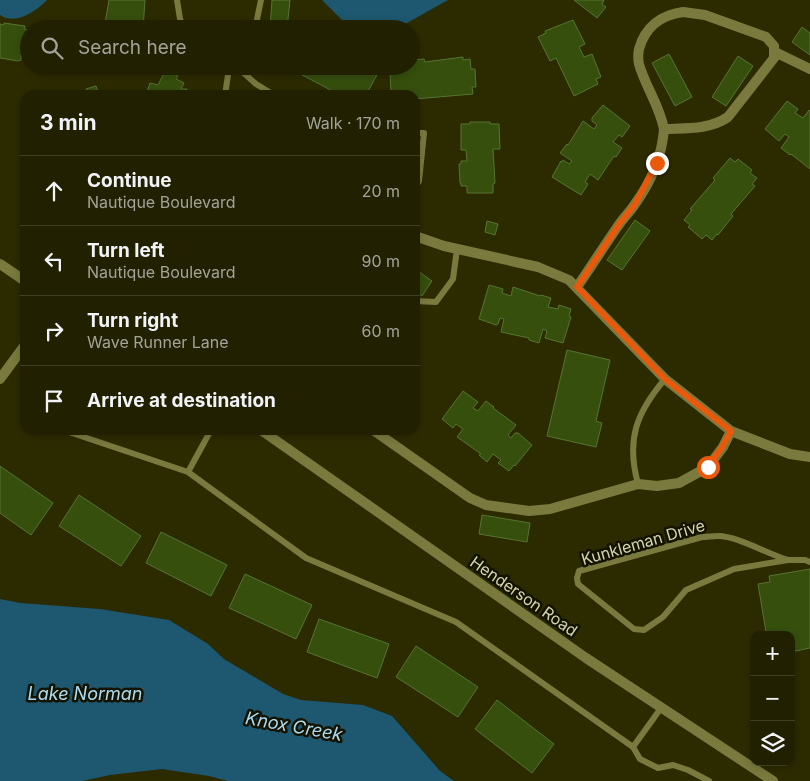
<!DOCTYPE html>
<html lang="en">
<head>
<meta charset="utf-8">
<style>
	:root { --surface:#212000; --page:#29280a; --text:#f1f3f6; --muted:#a2a399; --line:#3e3e22 }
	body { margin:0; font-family:Inter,sans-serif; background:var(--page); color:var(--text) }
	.controls { position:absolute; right:15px; bottom:15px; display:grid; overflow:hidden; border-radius:10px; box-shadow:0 2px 8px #0003 }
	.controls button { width:45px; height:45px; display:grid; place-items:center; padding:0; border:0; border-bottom:1px solid var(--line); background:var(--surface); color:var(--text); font:25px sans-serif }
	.stop { position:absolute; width:15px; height:15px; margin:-11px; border:4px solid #ea580c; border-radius:50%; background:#fff }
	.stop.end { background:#ea580c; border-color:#fff; box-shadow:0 1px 5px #0008 }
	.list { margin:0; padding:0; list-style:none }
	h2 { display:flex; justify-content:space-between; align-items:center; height:65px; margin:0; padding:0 20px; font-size:21px }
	h2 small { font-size:16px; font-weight:400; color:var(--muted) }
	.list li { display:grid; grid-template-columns:32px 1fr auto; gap:15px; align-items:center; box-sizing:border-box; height:70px; padding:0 20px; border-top:1px solid var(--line) }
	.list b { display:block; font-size:19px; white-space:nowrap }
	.list p { margin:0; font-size:16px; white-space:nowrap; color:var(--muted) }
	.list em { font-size:16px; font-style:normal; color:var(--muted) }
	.icon { flex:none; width:28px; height:28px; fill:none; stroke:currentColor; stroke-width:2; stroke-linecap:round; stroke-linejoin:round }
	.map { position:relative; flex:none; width:810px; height:781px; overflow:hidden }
	.search { position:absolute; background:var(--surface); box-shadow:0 2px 8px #0003; left:20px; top:20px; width:400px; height:55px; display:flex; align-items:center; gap:12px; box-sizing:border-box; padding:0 18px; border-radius:28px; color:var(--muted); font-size:19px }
	.panel { position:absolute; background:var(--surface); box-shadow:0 2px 8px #0003; left:20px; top:90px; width:400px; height:345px; border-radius:15px }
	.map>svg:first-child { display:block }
	.water { fill:#1d5870 }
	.building { fill:#364f0d; stroke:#577431 }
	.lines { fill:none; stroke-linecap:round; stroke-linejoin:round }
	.lane { stroke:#7a7a3f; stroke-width:6 }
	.street { stroke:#7a7a3f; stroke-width:10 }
	.route { stroke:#ea580c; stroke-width:6 }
	.labels { text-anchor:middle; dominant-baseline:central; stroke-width:5; stroke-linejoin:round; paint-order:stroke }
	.street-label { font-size:16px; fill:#d4d5af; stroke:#141300 }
	.water-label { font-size:18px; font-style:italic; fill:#abdbf3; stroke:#141300 }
</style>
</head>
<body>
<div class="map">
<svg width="810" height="781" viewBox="0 0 810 781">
	<rect width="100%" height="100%" fill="#2c2b00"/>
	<!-- water -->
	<path class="water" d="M0 0H47C36 11 16 26 0 15Z
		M322 0H448L407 23 392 29H353L343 21Z
		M0 599 20 603 100 609 169 620 208 644 224 659 283 694 301 700 363 705 392 716 440 771 454 781H228L209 776 162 769 110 775 82 781H0Z"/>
	<!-- building -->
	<path class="building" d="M109 0H145L143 29H104Z
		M272 0H290L287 29H270Z
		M574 0H604L602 4 606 7 597 18Z
		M573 20 585 44 579 47 584 57 592 54 601 77 596 79 598 84 574 96 556 58 550 61 538 37 546 33 545 31Z
		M4 23 25 26 24 29 29 30V56L21 55V60L18 61 0 58V24L4 25Z
		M802 27 810 33V55L792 42Z
		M669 54 692 97 675 106 652 63Z
		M738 56 753 66 726 106 712 97Z
		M463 57V60L470 59 471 69H475L476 87H472L473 94 415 99V95H395V91H391L390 73 394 71V66H411V60L424 59 425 62Z
		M290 66H371L379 71 366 95H340L289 68Z
		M166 69 178 76 176 79 184 83 181 89H187L186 95H152L153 93 147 92 150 83 158 85Z
		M96 86 99 95H88L86 89Z
		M787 101 798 109 795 113 803 118 809 110 810 111V169L791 154 790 155 781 148 789 137 785 134 779 141 765 129Z
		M603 105 630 126 622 137 619 135 613 142 622 148 616 157 614 156 598 180 590 174 585 182 588 184 581 195 552 177 561 161 562 162 563 160 569 164 572 161 560 153 567 144 568 145 583 121 594 129 597 125 592 121V118Z
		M470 122H490V124H499L500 149H493L495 183 493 184V193H467V186H461V183H460L459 164H461V161H467L466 150H461V124H470Z
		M730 158 735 162 738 159 752 170 750 173 757 178 752 184 755 186 731 214 733 216 718 235 717 234 712 240 706 235 702 239 688 227 690 225 684 220 692 210 690 209 715 180 713 178Z
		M635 220 650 231 622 270 607 260Z
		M487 221 498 224 495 235 485 232Z
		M415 269 432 281 422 296 415 291Z
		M489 285 503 289 502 293 511 296 513 287 540 296 541 295 551 298 548 307 558 309 559 305 571 309 569 316 571 317 563 343 545 338 547 331 543 329 539 343 529 340V338L501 332 504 319 500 318 498 324 496 325 479 319Z
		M567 350 610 360 596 421 602 423 596 447 547 436Z
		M463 391 478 402 473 408 478 411 486 401 494 407 493 408 516 425 508 435 511 438 515 433H518L532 445 515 466 514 465 509 471 498 463 501 460 493 454 487 462 479 455 481 454 457 437 463 429 456 424 453 428 442 419Z
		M0 466 53 503 31 535 0 513Z
		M79 495 141 536 121 566 59 526Z
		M482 515 530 523 527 542 479 534Z
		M161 532 227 565 211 596 146 563Z
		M810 569V648L791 652V635H772L771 631 766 632 758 584 770 582 769 576Z
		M245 574 312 605 296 639 229 608Z
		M319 619 389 644 377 678 307 652Z
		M416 646 478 687 458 717 396 677Z
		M497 700 554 744 532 773 475 729Z"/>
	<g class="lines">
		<!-- lane -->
		<path class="lane" d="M177 0 180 19 185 29
			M255 29 261 0
			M236 66 256 84 274 95
			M225 95 228 75 231 66
			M415 133H424L419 181 415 188
			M415 301 436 302 453 279 457 249
			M63 430 188 472 306 558 456 622 633 747 640 759 658 768 673 765 688 770 709 781
			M188 472 211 430
			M638 484C626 440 636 413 665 379
			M788 560C767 554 738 536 718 536 713 536 707 537 702 537L579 571 577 578 578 584 634 629 644 630 663 617 686 590 734 569 788 560H805L810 562
			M633 747 661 708"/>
		<!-- street -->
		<path class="street" d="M683 12 705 15 766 37 774 46V58L728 117C709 130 686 128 664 129 659 104 645 86 639 64 638 59 638 54 639 49 645 27 661 15 683 12Z
			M775 52 810 69
			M415 236 444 246 538 267 569 280 665 379 731 431 790 454 810 457
			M0 264 25 281
			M577 287C591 267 604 246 618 226 623 218 630 212 635 204 651 182 662 156 664 129
			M0 379 25 345
			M261 430 586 658 773 781
			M373 430 470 498 486 505 529 511 550 509 638 484 657 486 679 483 708 467 723 447 731 431"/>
	</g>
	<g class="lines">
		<!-- route -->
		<path class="route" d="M657 163 635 204 620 223 577 287 665 379 731 431 722 447 708 467"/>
	</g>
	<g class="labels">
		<!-- street labels -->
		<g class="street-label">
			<text transform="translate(643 542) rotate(-16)">Kunkleman Drive</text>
			<text transform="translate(524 596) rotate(35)">Henderson Road</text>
		</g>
		<!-- water labels -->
		<g class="water-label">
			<text x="85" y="693">Lake Norman</text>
			<text transform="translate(294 726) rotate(10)">Knox Creek</text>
		</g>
	</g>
</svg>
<div class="controls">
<button>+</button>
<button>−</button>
<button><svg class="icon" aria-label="layers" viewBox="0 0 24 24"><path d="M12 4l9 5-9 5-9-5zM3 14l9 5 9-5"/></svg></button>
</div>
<div class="stop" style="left:708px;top:467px"></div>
<div class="stop end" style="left:657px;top:163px"></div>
<div class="search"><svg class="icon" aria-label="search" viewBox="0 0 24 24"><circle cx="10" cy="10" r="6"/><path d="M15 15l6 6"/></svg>Search here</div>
<section class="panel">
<h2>3 min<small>Walk · 170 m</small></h2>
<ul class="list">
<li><svg class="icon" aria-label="ahead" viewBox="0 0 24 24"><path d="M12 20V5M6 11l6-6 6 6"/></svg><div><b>Continue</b><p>Nautique Boulevard</p></div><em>20 m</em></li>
<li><svg class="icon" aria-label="left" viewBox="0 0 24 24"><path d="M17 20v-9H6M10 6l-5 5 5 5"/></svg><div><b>Turn left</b><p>Nautique Boulevard</p></div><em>90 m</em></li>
<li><svg class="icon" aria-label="right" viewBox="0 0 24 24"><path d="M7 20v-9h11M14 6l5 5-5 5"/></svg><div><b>Turn right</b><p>Wave Runner Lane</p></div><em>60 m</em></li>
<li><svg class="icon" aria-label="arrive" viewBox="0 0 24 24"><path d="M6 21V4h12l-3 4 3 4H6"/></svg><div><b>Arrive at destination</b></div></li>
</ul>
</section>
</div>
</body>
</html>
